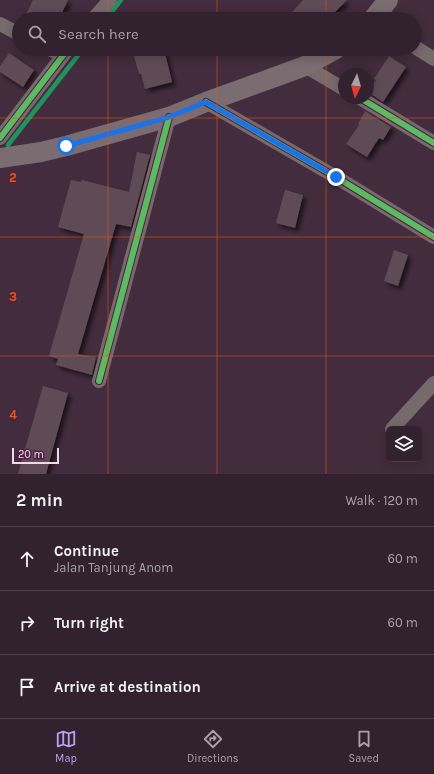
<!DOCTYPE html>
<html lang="en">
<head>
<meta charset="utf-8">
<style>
	:root { --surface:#32212e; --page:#3d2e3a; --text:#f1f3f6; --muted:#a8a3aa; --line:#4d3e4a; --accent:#bca0f2 }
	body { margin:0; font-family:Karla,sans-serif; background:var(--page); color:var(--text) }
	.controls { position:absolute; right:12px; bottom:12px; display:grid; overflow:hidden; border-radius:6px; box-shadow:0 2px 10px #0003 }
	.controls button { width:36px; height:36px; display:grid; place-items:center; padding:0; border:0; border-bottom:1px solid var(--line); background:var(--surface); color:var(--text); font:20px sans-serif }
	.compass { position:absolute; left:338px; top:68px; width:36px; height:36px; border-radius:50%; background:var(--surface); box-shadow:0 2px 10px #0003; rotate:185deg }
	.scale { position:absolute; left:12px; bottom:10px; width:47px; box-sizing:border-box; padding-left:4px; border:2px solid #f3d8ea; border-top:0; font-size:11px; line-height:14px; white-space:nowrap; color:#f3d8ea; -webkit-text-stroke:3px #4c2342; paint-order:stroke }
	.stop { position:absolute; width:12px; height:12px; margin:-9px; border:3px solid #1a73e8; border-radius:50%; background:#fff }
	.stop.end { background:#1a73e8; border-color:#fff; box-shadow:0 1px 4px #0008 }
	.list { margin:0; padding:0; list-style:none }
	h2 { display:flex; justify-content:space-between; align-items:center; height:52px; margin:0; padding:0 16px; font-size:17px }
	h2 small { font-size:13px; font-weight:400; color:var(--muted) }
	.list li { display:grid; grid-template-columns:26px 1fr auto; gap:12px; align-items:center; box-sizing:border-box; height:64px; padding:0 16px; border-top:1px solid var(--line) }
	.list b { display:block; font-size:15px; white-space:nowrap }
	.list p { margin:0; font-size:13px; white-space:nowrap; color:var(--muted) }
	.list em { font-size:13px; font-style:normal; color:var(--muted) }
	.icon { flex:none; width:22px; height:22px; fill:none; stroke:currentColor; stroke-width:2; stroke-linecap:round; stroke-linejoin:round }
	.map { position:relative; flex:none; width:434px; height:474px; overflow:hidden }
	.search { position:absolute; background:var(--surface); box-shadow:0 2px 10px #0003; left:12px; right:12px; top:12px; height:44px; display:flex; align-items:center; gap:10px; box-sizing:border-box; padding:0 14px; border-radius:22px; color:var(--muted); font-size:15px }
	.sheet { height:244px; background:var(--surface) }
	nav { display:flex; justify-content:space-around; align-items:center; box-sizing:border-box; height:56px; border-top:1px solid var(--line); background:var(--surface); font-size:11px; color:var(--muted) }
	nav a { display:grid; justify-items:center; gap:2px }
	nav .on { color:var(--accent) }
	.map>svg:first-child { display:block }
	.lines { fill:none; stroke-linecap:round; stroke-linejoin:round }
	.stream { stroke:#209260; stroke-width:4.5 }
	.building { fill:#5f4b56; filter:url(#shadow) }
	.street { stroke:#776a6d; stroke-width:14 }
	.secondary { stroke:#7a6c70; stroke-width:20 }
	.cycleway-casing { stroke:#4c2342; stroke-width:8 }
	.cycleway { stroke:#5cba63; stroke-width:6 }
	.route { stroke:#1a73e8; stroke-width:5 }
	.grid { fill:none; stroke:#e8590c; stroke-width:1; stroke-opacity:0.55 }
	.grid-label { font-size:13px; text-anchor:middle; font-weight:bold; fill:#e8590c; stroke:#4c2342; stroke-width:3; stroke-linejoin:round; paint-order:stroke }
</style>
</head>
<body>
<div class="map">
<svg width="434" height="474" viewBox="0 0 434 474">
	<defs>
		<filter id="shadow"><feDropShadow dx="3.5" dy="3.5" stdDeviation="2" flood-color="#0009"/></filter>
	</defs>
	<rect width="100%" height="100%" fill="#432c3d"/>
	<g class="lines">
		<!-- stream -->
		<path class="stream" d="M106 19 121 0
			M8 145 83 49"/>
	</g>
	<!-- building -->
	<path class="building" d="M33 0H68L59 19H24Z
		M303 0H347L328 19H286Z
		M132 49H164L172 82 145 89 141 74H139Z
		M9 53 34 70 23 87 0 72V66Z
		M389 56 406 67 383 102 368 92 376 80 374 79Z
		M365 111 391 127 383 140 379 138 367 157 346 144 359 125 358 124Z
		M137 152 150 155 131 227 116 224 78 354 96 357 92 375 56 365 58 359 49 356 84 234 58 227 71 180 81 182 82 180 129 192Z
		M285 190 303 195 295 228 276 223Z
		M394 250 408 255 398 286 384 281Z
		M43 386 68 393 46 474H18Z"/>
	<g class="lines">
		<!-- street -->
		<path class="street" d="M93 19 110 0
			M0 24 19 34
			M415 47 434 59
			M49 49 62 55
			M305 66 344 89
			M360 98 434 143
			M206 102 336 177 434 237
			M0 138 68 49
			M99 381 169 117
			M392 429 434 383"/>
		<!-- secondary -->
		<path class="secondary" d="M373 19 388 0
			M0 158 41 152 66 146 169 117 206 102 305 66 336 49"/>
		<defs>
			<path id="cycleway" d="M360 98 434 143
				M206 102 336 177 434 237
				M0 138 68 49
				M99 381 169 117"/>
		</defs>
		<!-- cycleway casing -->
		<use href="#cycleway" class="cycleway-casing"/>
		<!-- cycleway -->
		<use href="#cycleway" class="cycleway"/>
	</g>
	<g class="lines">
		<!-- route -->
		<path class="route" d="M66 146 169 117 206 102 336 177"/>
	</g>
	<!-- grid -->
	<path class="grid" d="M108 0V19M217 0V19M326 0V19M108 49V474M217 49V474M326 49V474M0 118H434M0 237H434M0 356H434"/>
	<g class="grid-label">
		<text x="13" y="182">2</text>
		<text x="13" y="301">3</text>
		<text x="13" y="419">4</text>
	</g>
</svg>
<div class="controls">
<button><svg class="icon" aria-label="layers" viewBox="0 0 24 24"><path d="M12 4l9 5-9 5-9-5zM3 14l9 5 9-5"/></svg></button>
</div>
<svg class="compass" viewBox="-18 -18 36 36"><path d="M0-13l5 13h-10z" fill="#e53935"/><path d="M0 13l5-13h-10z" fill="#a8a3aa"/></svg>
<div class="scale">20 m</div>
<div class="stop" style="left:66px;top:146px"></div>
<div class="stop end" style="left:336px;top:177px"></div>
<div class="search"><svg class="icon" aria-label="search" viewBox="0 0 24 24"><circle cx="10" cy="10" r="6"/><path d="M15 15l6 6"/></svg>Search here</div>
</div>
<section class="sheet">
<h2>2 min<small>Walk · 120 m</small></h2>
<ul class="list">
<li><svg class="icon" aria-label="ahead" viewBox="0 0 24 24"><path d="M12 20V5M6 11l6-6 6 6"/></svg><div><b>Continue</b><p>Jalan Tanjung Anom</p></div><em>60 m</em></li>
<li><svg class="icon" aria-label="right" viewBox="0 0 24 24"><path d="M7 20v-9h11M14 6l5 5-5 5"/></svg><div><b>Turn right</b></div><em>60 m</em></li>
<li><svg class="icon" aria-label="arrive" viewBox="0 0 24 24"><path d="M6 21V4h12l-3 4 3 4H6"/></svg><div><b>Arrive at destination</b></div></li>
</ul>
</section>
<nav>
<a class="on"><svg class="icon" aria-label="map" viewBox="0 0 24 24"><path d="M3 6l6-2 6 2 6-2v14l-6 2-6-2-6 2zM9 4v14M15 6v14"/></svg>Map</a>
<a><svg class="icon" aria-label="directions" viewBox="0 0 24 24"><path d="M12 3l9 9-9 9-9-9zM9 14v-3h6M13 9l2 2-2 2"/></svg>Directions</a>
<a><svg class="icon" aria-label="saved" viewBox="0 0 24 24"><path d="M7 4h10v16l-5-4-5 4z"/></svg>Saved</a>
</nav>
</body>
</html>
